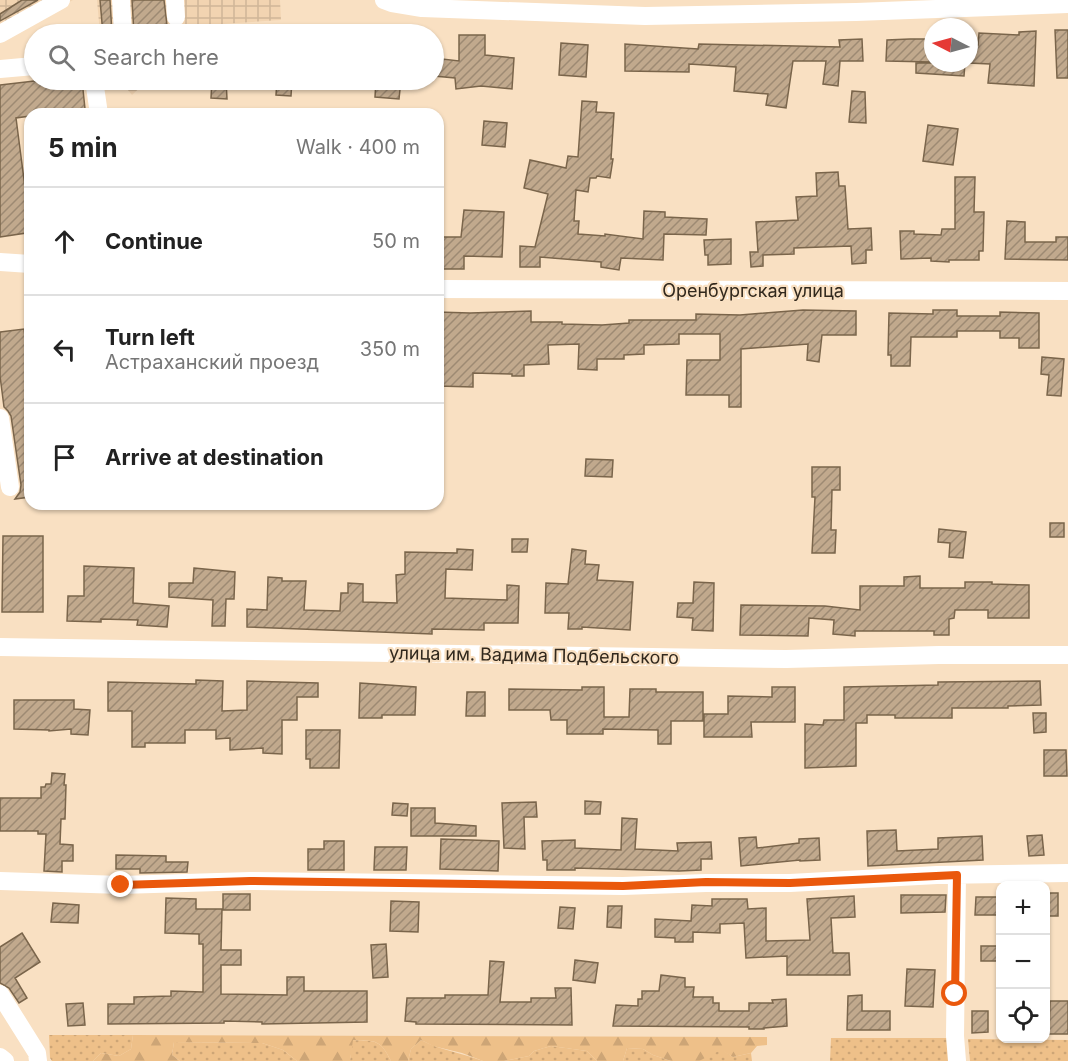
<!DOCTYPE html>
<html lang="en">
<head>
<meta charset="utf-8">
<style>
	:root { --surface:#fff; --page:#f6f6f6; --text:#222; --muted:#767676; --line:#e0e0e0 }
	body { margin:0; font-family:Inter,sans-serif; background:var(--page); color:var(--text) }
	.controls { position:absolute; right:18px; bottom:18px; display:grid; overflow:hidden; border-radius:12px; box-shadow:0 2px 4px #0004 }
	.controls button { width:54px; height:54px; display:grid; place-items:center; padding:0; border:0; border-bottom:2px solid var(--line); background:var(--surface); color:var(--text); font:30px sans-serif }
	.compass { position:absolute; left:924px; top:18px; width:54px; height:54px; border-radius:50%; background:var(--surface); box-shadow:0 2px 4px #0004; rotate:276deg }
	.stop { position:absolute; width:18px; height:18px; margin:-14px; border:4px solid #ea580c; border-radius:50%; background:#fff }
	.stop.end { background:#ea580c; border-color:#fff; box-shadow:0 2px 6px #0008 }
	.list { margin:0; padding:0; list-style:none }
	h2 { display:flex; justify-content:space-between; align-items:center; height:78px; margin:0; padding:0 24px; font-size:26px }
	h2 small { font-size:20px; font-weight:400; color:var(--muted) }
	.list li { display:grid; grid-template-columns:39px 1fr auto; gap:18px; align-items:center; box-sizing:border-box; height:108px; padding:0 24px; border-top:2px solid var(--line) }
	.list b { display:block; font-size:22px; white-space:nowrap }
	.list p { margin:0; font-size:20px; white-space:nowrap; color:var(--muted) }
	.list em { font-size:20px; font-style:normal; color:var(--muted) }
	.icon { flex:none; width:33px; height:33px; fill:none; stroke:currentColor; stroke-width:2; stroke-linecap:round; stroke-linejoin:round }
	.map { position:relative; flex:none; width:1068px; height:1061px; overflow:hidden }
	.search { position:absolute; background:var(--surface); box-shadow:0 2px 4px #0004; left:24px; top:24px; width:420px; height:66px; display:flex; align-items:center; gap:15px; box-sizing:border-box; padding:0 21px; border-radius:33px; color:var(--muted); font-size:22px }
	.panel { position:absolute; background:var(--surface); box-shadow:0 2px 4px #0004; left:24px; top:108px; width:420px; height:402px; border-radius:18px }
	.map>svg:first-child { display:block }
	.industrial { fill:url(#industrial-grid) }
	.green { fill:url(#green-dots) }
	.forest { fill:url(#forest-firs) }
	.building { fill:url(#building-hatch); stroke:#7a654b; stroke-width:1.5 }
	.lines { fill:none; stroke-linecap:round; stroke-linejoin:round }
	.minor { stroke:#fff; stroke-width:18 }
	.route { stroke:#ea580c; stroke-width:8 }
	.labels { text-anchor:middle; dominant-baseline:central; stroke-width:4.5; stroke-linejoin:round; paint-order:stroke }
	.street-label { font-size:18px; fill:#31281d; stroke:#f9e0c2 }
</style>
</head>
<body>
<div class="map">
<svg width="1068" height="1061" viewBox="0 0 1068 1061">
	<defs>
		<pattern id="industrial-grid" width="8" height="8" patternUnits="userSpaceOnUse" patternTransform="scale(1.5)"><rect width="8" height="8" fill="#f2d4b1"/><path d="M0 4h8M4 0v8" fill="none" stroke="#d0b698"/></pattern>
		<pattern id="green-dots" width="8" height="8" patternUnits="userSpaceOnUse" patternTransform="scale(1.5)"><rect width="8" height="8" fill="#eec089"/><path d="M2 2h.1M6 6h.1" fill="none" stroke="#cda576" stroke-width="1.8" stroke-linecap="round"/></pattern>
		<pattern id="forest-firs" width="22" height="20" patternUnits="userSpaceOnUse" patternTransform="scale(1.5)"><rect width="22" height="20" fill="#eec089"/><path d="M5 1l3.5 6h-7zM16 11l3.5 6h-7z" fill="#cda576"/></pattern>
		<pattern id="building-hatch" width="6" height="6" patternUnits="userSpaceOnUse" patternTransform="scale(1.5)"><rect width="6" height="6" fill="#c1a98d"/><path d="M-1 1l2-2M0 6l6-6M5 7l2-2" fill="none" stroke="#9d8a73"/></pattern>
	</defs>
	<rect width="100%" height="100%" fill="#f9e0c2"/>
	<!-- industrial -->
	<path class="industrial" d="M0 0H73L0 40Z
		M97 0H280L281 20 206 25 196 34H100Z
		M103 80H148L132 95 123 84 103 85Z"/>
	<!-- green -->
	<path class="green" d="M49 1035H133L131 1049 119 1056 101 1053 93 1061H52L50 1058Z
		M831 1038H949L952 1061H830Z
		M968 1039 1068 1040V1061H970Z
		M352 1040C376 1041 380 1039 391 1061H350Z
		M421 1040C440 1050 462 1053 483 1061H408L411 1049Z
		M174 1042 262 1043 283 1050 297 1061H180L172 1055Z
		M551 1046 587 1051 597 1061H504L529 1056 534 1051Z
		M627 1048 643 1049 653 1055 671 1061H623Z
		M721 1049 733 1057 751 1053 752 1061H697Z"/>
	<!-- forest -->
	<path class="forest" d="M133 1035 767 1037V1045L757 1046 751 1053 733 1057 721 1050 699 1061H671L653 1055 643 1049 627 1048 623 1061H597L587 1051 551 1046 534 1051 529 1056 504 1061H483L462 1053 433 1046 421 1040 411 1049 408 1061H391C380 1039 376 1041 353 1040L350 1061H297L283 1050 262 1043 174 1042 172 1055 180 1061H93L101 1053 119 1056 131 1049Z"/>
	<!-- building -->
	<path class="building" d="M22 0H38L0 21V14Z
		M100 0H110L112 34H103Z
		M132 0H164L168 34H134Z
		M1055 30H1068V78H1057Z
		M1036 31 1034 86 988 83 990 64 969 63V45H978L979 33 1019 35V32Z
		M459 35H485V55L514 58 512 89 481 86 456 89 455 78 434 76V58L459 61Z
		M862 39 863 61H840L838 86 823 84 826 61H793L786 108 766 105 768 94 734 91 736 67 689 64V72L625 71V44L698 49 699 44 840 47 839 40Z
		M910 39H932V62L886 61 887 40Z
		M561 43 588 45 586 77 559 75Z
		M916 63H965L964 76 916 73Z
		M43 80H53V84L82 80 85 109 79 110 80 114H30V116L16 118 30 226 25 227 26 233 0 237V85Z
		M212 80H226L227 99 211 98Z
		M277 80H292L291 96 276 95Z
		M376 80H401L399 99 375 97Z
		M852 91 865 92 866 123 849 122Z
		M582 101 597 102 596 112 614 113 611 159H613L610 178 597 176 596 178H590L588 192 576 190 574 221H579L578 234 605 236V234L643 239 644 211 665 212V217L707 219 706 235 664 234 663 260 621 258 619 270 601 267V262L540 257V267H520V246L535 247 548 194 524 188 530 160 566 168 568 156 578 157Z
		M484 121 507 123 505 147 482 145Z
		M928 125 958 129 953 165 923 161Z
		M838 172 839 186H845L848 229 871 228 872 250H866V263L852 264 851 246 794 248V254L763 255V266L751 267 750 252H758L756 222 798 220 796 197 817 196 816 173Z
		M955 177H975L974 212H984L983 251H979V260H949V262L931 261V258L901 259 900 231H914V234L941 235 942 229H955Z
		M464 210 504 212 502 257 464 256V269H439V237H461Z
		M1007 221 1025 222V242H1056V237H1068V260L1005 259Z
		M731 239V264L708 265V255H705L704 240Z
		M803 310 856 311V335H822L819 362 807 360 808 344 741 349V407H729V395H686L687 360H720V334H679V344L644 345V354L624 355V359H597V370L578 369 579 344 548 345 549 364 524 365V376H512V374L473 373V387L438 386V312L470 313 531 311V322H562V324L602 325 629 323V320H696V314L740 315Z
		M933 310H957V316H1000V312L1039 313V348H1019V338H1000V331H957V337H911L910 366H891V355H888L889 313 933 314Z
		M24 329 30 379V497L15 499 20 492 21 485 11 416 8 411 4 407 0 376V332Z
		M1042 357 1064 359 1061 396 1047 395 1049 375 1041 374Z
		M586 459 613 460 612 477 585 476Z
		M812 467H840V490H832L831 530H836L835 553H812L815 497H812Z
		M1050 523H1064V537H1050Z
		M939 529 966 532 963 558 949 557 950 543 938 542Z
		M3 536H43V612H2Z
		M512 539H528L527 552H512Z
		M457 549 473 550 472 570 446 569 445 598 507 600V585L519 586 518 623H484V630L432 629V634L247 627V609L267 610 268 577 282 578V581H306L304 610 340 611 341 593H348V583L363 584V602L397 603 396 575 405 574V552L457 553Z
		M572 549 586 551 585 564 599 565 597 580 633 582 630 630 582 627V629H568L569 613H545L546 583 568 584Z
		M84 566 134 568 133 603 169 606 167 627 137 625 138 620 101 619V622L67 621 68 596H84Z
		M194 568 235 572 234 599H226L225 626H212L213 600 169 597V583H193Z
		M920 576V588H965V582H992V584L1029 585V618H988V610H955L954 618 949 619V635H934V631H855V636L833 634 834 620 809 618 808 636 740 635 741 605 825 606 860 610V586H904V577Z
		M694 582 714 583 713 631 692 630 693 618 677 617 678 603H693Z
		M196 680 223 681 222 711 247 710V681L318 683V697H297V720H282V754L263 753V748L230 750V738L216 739V730H185V743H145V747H132V711H108V682L196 684Z
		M1040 681 1041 705 1008 706V708H952V718H895V715H867V723H856V766L805 768V724L823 725 824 720H844V687L938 685V682Z
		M360 683 416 687 415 715H382V718H359Z
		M582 687H604V717H629L630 689H656V692H703V721H671V744H658V730L603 729V734H567V720H551L550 710H509V689L582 690Z
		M772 687H795V722H751L752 737H704V714H728V696L772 697Z
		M467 692H485V716H466Z
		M14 700H74V709L90 710 88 735 71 734V729L49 731V730L14 729Z
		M1033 713H1046V732L1034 733Z
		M306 730H340L339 768H310V759H306Z
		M1044 750H1066L1067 776H1044Z
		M52 773 65 774 64 785H66L65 819H61L60 844 73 845V861H62V872L44 871 46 834H38V831H0V798H41V787H45L46 784H51Z
		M585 801 601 802 600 814H585Z
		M536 802 537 817H524L525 849 504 848 502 803Z
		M393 803 408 804 407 816 392 815Z
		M411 808H435V823L476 826V836H411Z
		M622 818 637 819 635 849 678 851 677 843 711 842 712 859H701V870L679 871 575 868V870H547V860H543L542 841 575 840V848L621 850Z
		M896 830 897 851 938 849V838L982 836 983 860 868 866 867 831Z
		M1042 835 1044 855 1029 856 1027 836Z
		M756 837 757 848 799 843V839L819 838 820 860 800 861V860L741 866 739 838Z
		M441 839 499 841 498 871 440 869Z
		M324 841H344V870H308V849H324Z
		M375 847H407L406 870H374Z
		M116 855 166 856V862H188L187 872 140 873V869H116Z
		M1046 893H1058V916H1046Z
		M223 894H250V910H223Z
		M901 895H946L945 912 901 913Z
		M854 896 855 917 831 918 833 953H849L850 975H787V956L746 958 744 923 720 924V933L693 932V942H675V938L655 937V919L691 921 692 905 712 906V899H747L748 909 766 908V941L810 940 807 899Z
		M976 897H1000V915H975Z
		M166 898 196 899V909H222L221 950H241V965H221V994L287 995V977H304V991H367V1022L262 1024V1022L224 1021V1023L108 1024V1004H134V997L171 996V991L203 992V944H199V934L165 933Z
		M391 901 419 902 418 932 390 931Z
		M53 903 79 905 78 923 51 922Z
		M608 906H622L621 928 607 927Z
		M560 907 575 908 573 929 558 928Z
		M22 933 40 962 15 978 27 998 19 1003 9 988 0 983V947Z
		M386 944 388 977 373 978 371 945Z
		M981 946H998V961H981Z
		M575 960 598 963 595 983 573 980Z
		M490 961 504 962 500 1002H531V998H556L555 988H571L572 1025 416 1024V1022L405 1021 407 998H445V995H488Z
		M907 969 935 970 933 1007 905 1006Z
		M661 975 685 978V987H694L693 997H713V1003H719V1011H749V1003H773L772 1000 786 999 787 1026 764 1028V1029H749V1027L613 1026 616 1005 638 1006V999H642V991H659Z
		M862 995V1011H890V1030H847L848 996Z
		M1050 1001H1068V1034H1049Z
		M83 1003 85 1025 68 1026 66 1004Z
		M972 1011H988V1032L972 1033Z"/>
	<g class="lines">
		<!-- minor -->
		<path class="minor" d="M121 0 123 34
			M175 0 176 17
			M384 0 392 3 422 8 645 16 856 12 1068 4
			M0 34 61 0
			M0 69 34 66
			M94 80 99 114
			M0 262 30 264
			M438 289 1068 291
			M0 418 10 487
			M0 647 786 659 939 655H1068
			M0 881 121 885 250 881 623 886 706 883H790L937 875 1068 873
			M0 994 37 1053 38 1061
			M0 1057 5 1061
			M957 1061 955 1036 957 875"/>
	</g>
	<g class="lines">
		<!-- route -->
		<path class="route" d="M121 885 250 881 623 886 706 882 790 883 957 875 955 994"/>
	</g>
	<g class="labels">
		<!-- street labels -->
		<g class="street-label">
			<text x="753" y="290">Оренбургская улица</text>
			<text transform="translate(534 655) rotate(1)">улица им. Вадима Подбельского</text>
		</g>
	</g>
</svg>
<div class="controls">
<button>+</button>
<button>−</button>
<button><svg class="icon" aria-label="locate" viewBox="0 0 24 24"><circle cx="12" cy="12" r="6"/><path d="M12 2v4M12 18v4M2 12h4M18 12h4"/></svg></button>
</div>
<svg class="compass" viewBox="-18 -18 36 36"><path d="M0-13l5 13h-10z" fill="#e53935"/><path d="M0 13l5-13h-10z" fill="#767676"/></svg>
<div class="stop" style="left:955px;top:994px"></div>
<div class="stop end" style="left:121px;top:885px"></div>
<div class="search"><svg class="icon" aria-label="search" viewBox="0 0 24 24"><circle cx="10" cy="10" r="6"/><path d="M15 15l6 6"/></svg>Search here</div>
<section class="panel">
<h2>5 min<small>Walk · 400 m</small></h2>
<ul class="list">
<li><svg class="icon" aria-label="ahead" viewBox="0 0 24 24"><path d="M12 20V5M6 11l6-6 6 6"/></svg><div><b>Continue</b></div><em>50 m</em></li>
<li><svg class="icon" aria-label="left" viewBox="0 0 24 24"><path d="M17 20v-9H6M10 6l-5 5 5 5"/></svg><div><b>Turn left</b><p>Астраханский проезд</p></div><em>350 m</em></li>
<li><svg class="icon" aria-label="arrive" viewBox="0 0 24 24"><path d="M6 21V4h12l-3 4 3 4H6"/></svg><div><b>Arrive at destination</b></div></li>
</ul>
</section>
</div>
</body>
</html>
